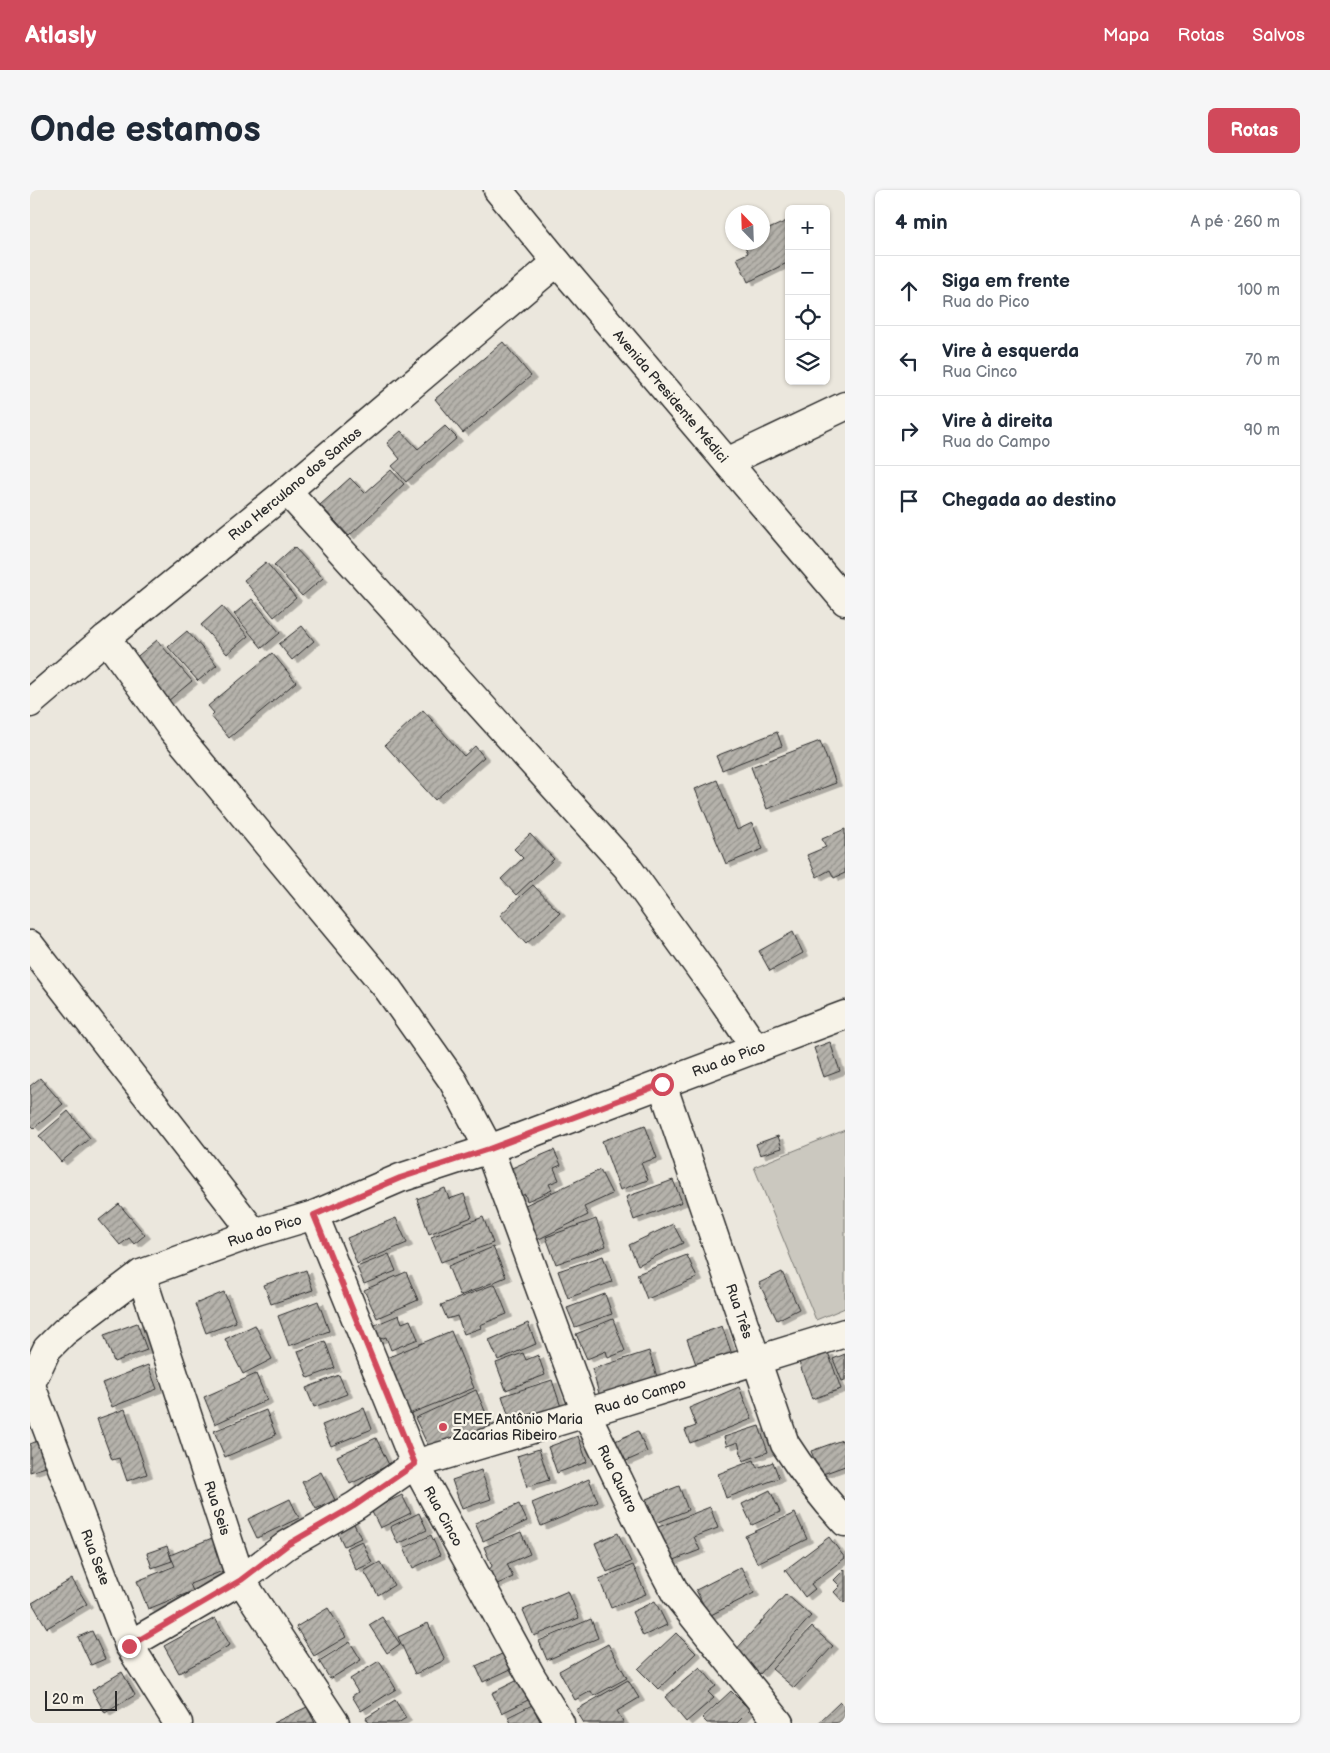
<!DOCTYPE html>
<html lang="pt">
<head>
<meta charset="utf-8">
<style>
	:root { --surface:#fff; --page:#f6f6f7; --text:#1f2937; --muted:#747a83; --line:#e0e1e3; --accent:#d1495b }
	body { margin:0; font-family:"Balsamiq Sans",sans-serif; background:var(--page); color:var(--text) }
	.controls { position:absolute; right:15px; top:15px; display:grid; overflow:hidden; border-radius:8px; box-shadow:0 1px 4px #0004 }
	.controls button { width:45px; height:45px; display:grid; place-items:center; padding:0; border:0; border-bottom:1px solid var(--line); background:var(--surface); color:var(--text); font:25px sans-serif }
	.compass { position:absolute; left:695px; top:15px; width:45px; height:45px; border-radius:50%; background:var(--surface); box-shadow:0 1px 4px #0004; rotate:337deg }
	.scale { position:absolute; left:15px; bottom:12px; width:72px; box-sizing:border-box; padding-left:5px; border:2px solid #2b2b2b; border-top:0; font-size:14px; line-height:18px; white-space:nowrap; color:#2b2b2b; -webkit-text-stroke:4px #f7f3e8; paint-order:stroke }
	.stop { position:absolute; width:15px; height:15px; margin:-11px; border:4px solid #d1495b; border-radius:50%; background:#fff }
	.stop.end { background:#d1495b; border-color:#fff; box-shadow:0 1px 5px #0008 }
	.list { margin:0; padding:0; list-style:none }
	h2 { display:flex; justify-content:space-between; align-items:center; height:65px; margin:0; padding:0 20px; font-size:21px }
	h2 small { font-size:16px; font-weight:400; color:var(--muted) }
	.list li { display:grid; grid-template-columns:32px 1fr auto; gap:15px; align-items:center; box-sizing:border-box; height:70px; padding:0 20px; border-top:1px solid var(--line) }
	.list b { display:block; font-size:19px; white-space:nowrap }
	.list p { margin:0; font-size:16px; white-space:nowrap; color:var(--muted) }
	.list em { font-size:16px; font-style:normal; color:var(--muted) }
	.icon { flex:none; width:28px; height:28px; fill:none; stroke:currentColor; stroke-width:2; stroke-linecap:round; stroke-linejoin:round }
	.map { position:relative; flex:none; width:815px; height:1533px; overflow:hidden; border-radius:8px }
	header { display:flex; align-items:center; gap:30px; box-sizing:border-box; height:70px; padding:0 25px; background:var(--accent); color:#fff }
	header strong { font-size:24px }
	nav { display:flex; gap:28px; margin-inline-start:auto; font-size:18px }
	.intro { display:flex; align-items:center; justify-content:space-between; box-sizing:border-box; height:120px; padding:0 30px }
	h1 { margin:0; font-size:35px }
	.button { padding:12px 22px; border-radius:8px; background:var(--accent); color:#fff; font-size:18px; font-weight:700 }
	main { display:flex; gap:30px; padding:0 30px }
	aside { flex:1; background:var(--surface); border-radius:8px; box-shadow:0 1px 4px #0004 }
	.map>svg:first-child { display:block }
	.green { fill:#cbc8bf; stroke:#7b7a75 }
	.building { fill:url(#building-hatch); stroke:#2b2b2b; filter:url(#shadow) }
	.lines { fill:none; stroke-linecap:round; stroke-linejoin:round }
	.minor-casing { stroke:#2b2b2b; stroke-width:31 }
	.major-casing { stroke:#2b2b2b; stroke-width:31 }
	.minor { stroke:#f7f3e8; stroke-width:28 }
	.major { stroke:#f7f3e8; stroke-width:28 }
	.route { stroke:#d1495b; stroke-width:6 }
	.poi-dot { fill:#d1495b; stroke:#f7f3e8; stroke-width:2 }
	.labels { text-anchor:middle; dominant-baseline:central; stroke-width:4.5; stroke-linejoin:round; paint-order:stroke }
	.street-label { font-size:14px; fill:#2b2b2b; stroke:#f7f3e8 }
	.poi-label { font-size:14px; fill:#2b2b2b; stroke:#f7f3e8; text-anchor:start }
</style>
</head>
<body>
<header>
<strong>Atlasly</strong>
<nav><a>Mapa</a><a>Rotas</a><a>Salvos</a></nav>
</header>
<div class="intro"><h1>Onde estamos</h1><a class="button">Rotas</a></div>
<main>
<div class="map">
<svg width="815" height="1533" viewBox="0 0 815 1533">
	<defs>
		<pattern id="building-hatch" width="6" height="6" patternUnits="userSpaceOnUse" patternTransform="scale(1.25)"><rect width="6" height="6" fill="#b5b2ab"/><path d="M-1 1l2-2M0 6l6-6M5 7l2-2" fill="none" stroke="#93918b"/></pattern>
		<filter id="shadow"><feDropShadow dx="5.5" dy="3" stdDeviation="0" flood-color="#0004"/></filter>
	</defs>
	<rect width="100%" height="100%" fill="#ebe7dd"/>
	<filter id="ink" filterUnits="userSpaceOnUse"><feTurbulence type="fractalNoise" baseFrequency=".02" numOctaves="2"/><feDisplacementMap in="SourceGraphic" scale="10" xChannelSelector="R" yChannelSelector="G"/><feConvolveMatrix kernelMatrix="1 2 1 2 8 2 1 2 1" color-interpolation-filters="sRGB"/></filter>
	<g filter="url(#ink)">
		<!-- green -->
		<path class="green" d="M815 940V1118L786 1130 724 977Z"/>
		<!-- building -->
		<path class="building" d="M759 30V72L718 92 707 68 718 63 713 52H732V42Z
			M473 152 501 186 433 243 405 209Z
			M415 236 427 248 376 292 362 276 370 269 357 253 371 241 388 259Z
			M361 280 374 294 319 346 290 315 320 288 335 303Z
			M264 357 293 388 272 406 244 375Z
			M236 372 266 408 244 427 214 390Z
			M222 409 250 443 232 458 204 424Z
			M192 416 218 446 197 464 171 435Z
			M272 436 284 451 262 470 249 454Z
			M157 441 187 475 168 491 138 457Z
			M127 450 162 491 138 511 103 470Z
			M242 463 266 492 199 548 181 526 184 523 178 516Z
			M393 520 434 566 445 556 454 567 405 610 355 555Z
			M747 542 752 556 692 580 686 566Z
			M790 551 806 593 737 619 721 577Z
			M687 590 707 640 722 633 733 659 696 674 665 599Z
			M815 639V683L804 688 800 680 787 687 777 665 796 657 792 649Z
			M500 644 524 669 486 705 471 689 493 668 484 659Z
			M503 695 530 723 496 754 470 725Z
			M763 742 773 763 740 781 729 761Z
			M800 852 810 881 794 887 784 858Z
			M10 888 33 914 4 938 0 934V896Z
			M38 921 60 948 31 972 9 946Z
			M615 935 627 968 611 973 618 990 590 1000 572 951Z
			M748 946 752 958 730 965 726 954Z
			M524 960 531 975 524 978 529 990 519 994 522 1000 497 1011 495 1004 489 1007 477 980Z
			M570 980 582 1004 554 1017 558 1025 507 1050 491 1017Z
			M643 990 652 1012 604 1030 596 1007Z
			M415 998 419 1009 434 1004 442 1027 399 1044 387 1009Z
			M89 1014 115 1045 104 1054 99 1048 90 1055 69 1030Z
			M453 1027 463 1053 411 1072 401 1047Z
			M366 1028 377 1053 327 1074 317 1048Z
			M566 1029 576 1056 526 1074 516 1047Z
			M643 1034 653 1053 608 1075 599 1055Z
			M463 1057 476 1087 430 1106 418 1076Z
			M359 1064 366 1081 334 1094 327 1077Z
			M657 1065 667 1088 617 1109 607 1084Z
			M573 1066 582 1092 538 1108 528 1081Z
			M276 1080 283 1100 241 1114 234 1095Z
			M376 1082 388 1110 347 1128 334 1100Z
			M752 1082 769 1119 747 1130 729 1093Z
			M465 1094 477 1124 450 1135 451 1138 434 1144 427 1126 417 1129 411 1115Z
			M194 1102 206 1132 176 1143 165 1114Z
			M575 1104 582 1124 545 1137 537 1118Z
			M288 1111 299 1141 259 1156 248 1126Z
			M369 1125 372 1133 380 1130 388 1149 361 1160 356 1147 345 1151 340 1137Z
			M583 1129 595 1161 578 1168 576 1161 557 1169 546 1144Z
			M107 1133 117 1160 84 1172 74 1145Z
			M498 1133 506 1154 468 1170 459 1150Z
			M225 1135 242 1169 213 1184 195 1149Z
			M692 1136 704 1170 669 1183 657 1149Z
			M421 1141 444 1198 377 1225 354 1169Z
			M295 1151 305 1178 278 1188 268 1161Z
			M619 1161 628 1190 570 1207 562 1179Z
			M798 1162 811 1199 782 1209 769 1172Z
			M493 1163 496 1170 508 1165 515 1185 476 1200 466 1173Z
			M815 1164V1190L812 1191 803 1169Z
			M118 1175 127 1199 82 1217 72 1193Z
			M226 1184 237 1210 185 1234 174 1207Z
			M309 1185 317 1204 284 1217 276 1198Z
			M522 1190 533 1223 483 1239 472 1206Z
			M709 1197 722 1229 660 1253 655 1240 666 1236 659 1218Z
			M446 1200 461 1235 401 1262 385 1228Z
			M334 1218 342 1239 301 1256 292 1235Z
			M95 1219 117 1284 97 1291 89 1268 82 1270 67 1229Z
			M236 1220 246 1245 195 1267 184 1241Z
			M729 1236 738 1262 713 1271 708 1252 697 1256 694 1247Z
			M608 1241 617 1262 594 1272 585 1251Z
			M548 1246 557 1272 527 1283 518 1257Z
			M346 1248 359 1275 320 1294 307 1266Z
			M10 1250 19 1276 0 1282V1254Z
			M812 1250 815 1258V1276L790 1285 781 1261Z
			M509 1259 519 1290 497 1297 487 1266Z
			M724 1270 727 1278 743 1272 749 1288 696 1308 688 1284Z
			M451 1280 461 1309 432 1319 422 1290Z
			M291 1282 305 1310 286 1319 272 1292Z
			M559 1289 568 1312 511 1336 502 1313Z
			M649 1296 658 1320 626 1333 616 1309Z
			M740 1300 750 1322 722 1335 712 1314Z
			M372 1305 381 1323 350 1338 341 1320Z
			M260 1309 269 1328 227 1348 218 1329Z
			M489 1314 497 1331 453 1351 445 1333Z
			M680 1317 688 1338 664 1347 670 1360 639 1372 626 1338Z
			M389 1323 397 1340 368 1354 360 1337Z
			M765 1323 777 1349 727 1373 715 1346Z
			M322 1330 331 1348 314 1356 306 1339Z
			M491 1342 500 1364 477 1374 483 1387 465 1395 459 1380 462 1376 454 1357Z
			M588 1343 601 1372 577 1382 565 1353Z
			M401 1345 410 1365 383 1378 374 1358Z
			M187 1346 200 1378 160 1394 163 1401 118 1419 107 1391 145 1376 140 1365Z
			M799 1347 815 1368 781 1394 785 1399 775 1407 755 1380Z
			M332 1351 342 1373 326 1380 316 1358Z
			M137 1356 142 1371 122 1378 117 1363Z
			M350 1372 364 1395 348 1405 334 1381Z
			M603 1375 616 1404 581 1418 569 1389Z
			M711 1377 724 1403 679 1426 666 1400Z
			M815 1379V1412L814 1413 804 1402 810 1396 804 1390Z
			M42 1389 57 1414 17 1438 2 1413Z
			M538 1401 549 1428 504 1446 493 1420Z
			M756 1404 781 1426 730 1484 704 1462Z
			M625 1411 637 1435 613 1446 602 1422Z
			M298 1418 316 1447 284 1466 266 1437Z
			M352 1427 370 1454 357 1463 339 1435Z
			M185 1428 200 1455 149 1483 134 1456Z
			M561 1429 568 1448 517 1470 509 1451Z
			M398 1433 415 1470 385 1484 368 1447Z
			M782 1437 803 1456 764 1498 742 1479Z
			M62 1441 75 1469 61 1475 48 1447Z
			M646 1443 666 1463 628 1499 608 1479Z
			M320 1452 331 1470 300 1489 289 1471Z
			M578 1454 597 1488 564 1506 561 1501 545 1510 529 1481Z
			M476 1462 483 1478 453 1492 446 1476Z
			M349 1471 366 1499 331 1521 322 1506 328 1502 320 1489Z
			M670 1477 686 1496 678 1502 684 1508 656 1532 635 1507Z
			M92 1482 105 1505 75 1523 62 1500Z
			M488 1490 498 1510 472 1523 462 1503Z
			M598 1490 609 1508 587 1521 594 1533H554L546 1520Z
			M701 1501 720 1520 707 1533H677L672 1528Z
			M365 1510 376 1528 368 1533H339L336 1528Z
			M810 1512 815 1517V1533H788Z
			M502 1515 511 1533H481L478 1527Z
			M277 1517 285 1533H243Z"/>
		<g class="lines">
			<defs>
				<g id="minor">
					<path d="M697 272 815 216"/>
					<path d="M257 301 597 677 695 813 726 859"/>
					<path id="s1" d="M76 448 142 539 358 799 423 891 459 959 556 1223 621 1357 646 1404 749 1533"/>
					<path id="s2" d="M0 513 76 448 257 301 527 72"/>
					<path d="M0 755 224 1043"/>
					<path id="s3" d="M632 894 755 1254C773 1282 792 1307 815 1332"/>
					<path id="s4" d="M284 1025 385 1274 502 1488 530 1533"/>
					<path id="s5" d="M111 1084 211 1390 305 1533"/>
					<path id="s6" d="M0 1193 99 1455 148 1533"/>
					<path id="s7" d="M1 1193 17 1159 34 1142 111 1084 224 1043 284 1025 370 988 459 959 815 825"/>
					<path id="s8" d="M99 1455 211 1390 257 1355 325 1316 385 1274 556 1223 815 1143"/>
				</g>
				<g id="major">
					<path id="s9" d="M468 0 527 72 815 411"/>
				</g>
			</defs>
			<!-- minor casing -->
			<use href="#minor" class="minor-casing"/>
			<!-- major casing -->
			<use href="#major" class="major-casing"/>
			<!-- minor -->
			<use href="#minor" class="minor"/>
			<!-- major -->
			<use href="#major" class="major"/>
		</g>
	</g>
	<g class="lines" filter="url(#ink)">
		<!-- route -->
		<path class="route" d="M99 1456 211 1390 257 1355 324 1316 385 1274 284 1025 370 988 459 959 632 894"/>
	</g>
	<!-- markers -->
	<circle class="poi-dot" cx="413" cy="1237" r="5"/>
	<g class="labels">
		<!-- street labels -->
		<g class="street-label">
			<text stroke="none"><textPath href="#s9" startOffset="269">Avenida Presidente Médici</textPath></text>
			<text stroke="none"><textPath href="#s2" startOffset="344">Rua Herculano dos Santos</textPath></text>
			<text stroke="none"><textPath href="#s7" startOffset="784">Rua do Pico</textPath></text>
			<text stroke="none"><textPath href="#s7" startOffset="289">Rua do Pico</textPath></text>
			<text stroke="none"><textPath href="#s3" startOffset="240">Rua Três</textPath></text>
			<text stroke="none"><textPath href="#s8" startOffset="574">Rua do Campo</textPath></text>
			<text stroke="none"><textPath href="#s1" startOffset="994">Rua Quatro</textPath></text>
			<text stroke="none"><textPath href="#s5" startOffset="246">Rua Seis</textPath></text>
			<text stroke="none"><textPath href="#s4" startOffset="328">Rua Cinco</textPath></text>
			<text stroke="none"><textPath href="#s6" startOffset="186">Rua Sete</textPath></text>
		</g>
		<!-- poi labels -->
		<g class="poi-label">
			<text x="423" y="1229">EMEF Antônio Maria<tspan x="423" dy="16">Zacarias Ribeiro</tspan></text>
		</g>
	</g>
</svg>
<div class="controls">
<button>+</button>
<button>−</button>
<button><svg class="icon" aria-label="locate" viewBox="0 0 24 24"><circle cx="12" cy="12" r="6"/><path d="M12 2v4M12 18v4M2 12h4M18 12h4"/></svg></button>
<button><svg class="icon" aria-label="layers" viewBox="0 0 24 24"><path d="M12 4l9 5-9 5-9-5zM3 14l9 5 9-5"/></svg></button>
</div>
<svg class="compass" viewBox="-18 -18 36 36"><path d="M0-13l5 13h-10z" fill="#e53935"/><path d="M0 13l5-13h-10z" fill="#747a83"/></svg>
<div class="scale">20 m</div>
<div class="stop" style="left:632px;top:894px"></div>
<div class="stop end" style="left:99px;top:1456px"></div>
</div>
<aside>
<h2>4 min<small>A pé · 260 m</small></h2>
<ul class="list">
<li><svg class="icon" aria-label="ahead" viewBox="0 0 24 24"><path d="M12 20V5M6 11l6-6 6 6"/></svg><div><b>Siga em frente</b><p>Rua do Pico</p></div><em>100 m</em></li>
<li><svg class="icon" aria-label="left" viewBox="0 0 24 24"><path d="M17 20v-9H6M10 6l-5 5 5 5"/></svg><div><b>Vire à esquerda</b><p>Rua Cinco</p></div><em>70 m</em></li>
<li><svg class="icon" aria-label="right" viewBox="0 0 24 24"><path d="M7 20v-9h11M14 6l5 5-5 5"/></svg><div><b>Vire à direita</b><p>Rua do Campo</p></div><em>90 m</em></li>
<li><svg class="icon" aria-label="arrive" viewBox="0 0 24 24"><path d="M6 21V4h12l-3 4 3 4H6"/></svg><div><b>Chegada ao destino</b></div></li>
</ul>
</aside>
</main>
</body>
</html>
